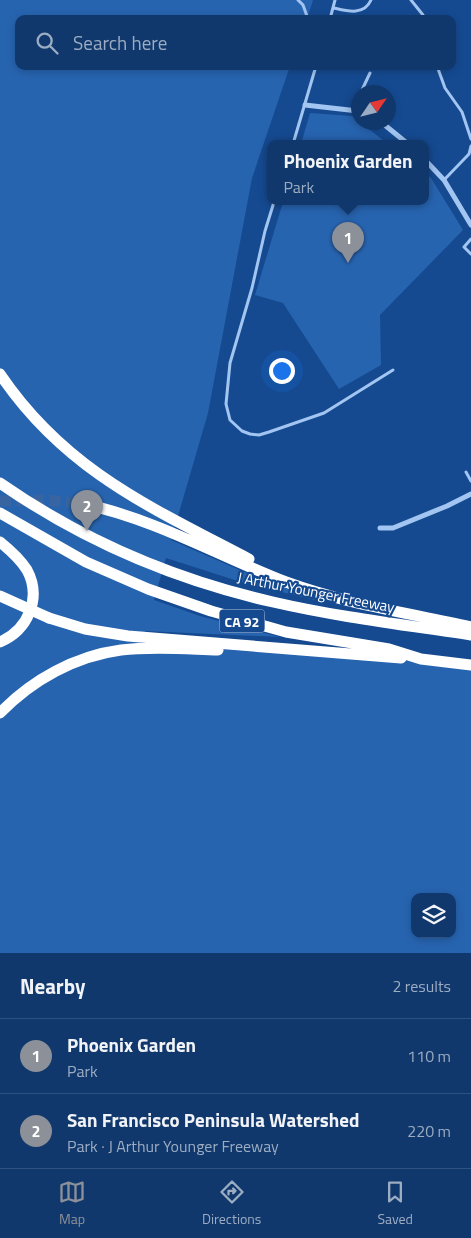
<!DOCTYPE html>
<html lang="en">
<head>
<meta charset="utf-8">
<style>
	:root { --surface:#10386d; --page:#193f72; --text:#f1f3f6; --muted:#9cacc2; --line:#305280; --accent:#8c9099 }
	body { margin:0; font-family:"Titillium Web",sans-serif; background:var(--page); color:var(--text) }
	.controls { position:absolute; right:15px; bottom:15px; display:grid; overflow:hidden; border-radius:10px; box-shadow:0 2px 8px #0003 }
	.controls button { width:45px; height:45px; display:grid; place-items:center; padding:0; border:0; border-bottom:1px solid var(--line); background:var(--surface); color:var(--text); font:25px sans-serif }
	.compass { position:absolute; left:351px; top:85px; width:45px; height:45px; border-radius:50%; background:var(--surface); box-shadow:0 2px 8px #0003; rotate:55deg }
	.you { position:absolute; left:281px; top:370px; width:18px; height:18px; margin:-12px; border:4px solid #fff; border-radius:50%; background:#1a73e8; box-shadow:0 0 0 8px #1a73e833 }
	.badge { display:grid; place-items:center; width:32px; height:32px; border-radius:50%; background:var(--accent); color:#fff; font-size:16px; font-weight:700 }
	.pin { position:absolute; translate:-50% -41px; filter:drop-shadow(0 1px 2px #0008) }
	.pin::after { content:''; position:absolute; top:26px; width:18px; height:15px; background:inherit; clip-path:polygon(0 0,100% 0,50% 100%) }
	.popup { position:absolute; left:267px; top:140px; width:162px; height:65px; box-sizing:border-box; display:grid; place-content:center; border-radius:10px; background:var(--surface); filter:drop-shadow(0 1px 4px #0005); font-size:16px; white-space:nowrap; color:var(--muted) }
	.popup b { font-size:19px; color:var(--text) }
	.popup::after { content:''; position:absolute; left:50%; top:100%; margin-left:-10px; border:10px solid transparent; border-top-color:var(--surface) }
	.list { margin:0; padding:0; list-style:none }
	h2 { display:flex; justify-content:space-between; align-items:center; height:65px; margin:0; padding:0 20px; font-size:21px }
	h2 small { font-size:16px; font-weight:400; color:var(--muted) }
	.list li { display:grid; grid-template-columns:32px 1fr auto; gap:15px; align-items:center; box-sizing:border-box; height:75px; padding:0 20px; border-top:1px solid var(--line) }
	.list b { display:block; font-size:19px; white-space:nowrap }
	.list p { margin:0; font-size:16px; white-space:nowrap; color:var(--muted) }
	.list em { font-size:16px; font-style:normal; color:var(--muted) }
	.icon { flex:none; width:28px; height:28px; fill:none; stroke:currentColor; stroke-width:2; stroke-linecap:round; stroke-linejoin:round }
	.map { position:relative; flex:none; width:471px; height:953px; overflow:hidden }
	.search { position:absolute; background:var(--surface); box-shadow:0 2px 8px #0003; left:15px; right:15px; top:15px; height:55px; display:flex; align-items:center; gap:12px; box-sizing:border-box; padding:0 18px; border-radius:10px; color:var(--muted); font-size:19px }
	.sheet { height:215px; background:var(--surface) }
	nav { display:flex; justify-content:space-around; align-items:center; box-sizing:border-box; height:70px; border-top:1px solid var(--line); background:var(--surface); font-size:14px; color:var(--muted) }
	nav a { display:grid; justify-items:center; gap:2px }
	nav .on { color:var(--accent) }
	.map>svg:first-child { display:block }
	.green { fill:#2764b0; fill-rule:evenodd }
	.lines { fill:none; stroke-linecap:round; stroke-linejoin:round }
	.highway-tunnel { stroke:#3865a2; stroke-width:11; stroke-dasharray:11 5.5; stroke-linecap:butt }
	.lane { stroke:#a2c5f1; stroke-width:3 }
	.street { stroke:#a2c5f1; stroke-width:5 }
	.highway { stroke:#fff; stroke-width:11 }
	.highway-bridge { stroke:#fff; stroke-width:11 }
	.labels { text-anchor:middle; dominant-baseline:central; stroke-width:4.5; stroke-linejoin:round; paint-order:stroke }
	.shield { fill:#154a91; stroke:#b9c9de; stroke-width:1 }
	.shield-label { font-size:14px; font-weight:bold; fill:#fff }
	.street-label { font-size:15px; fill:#fff; stroke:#154a91 }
</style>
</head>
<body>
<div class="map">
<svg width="471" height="953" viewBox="0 0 471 953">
	<rect width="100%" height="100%" fill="#154a91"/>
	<!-- green -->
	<path class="green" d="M0 0H313L307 19H19V66H290L252 178 208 413 171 540 242 571 319 601 241 582 166 558 154 600 200 616 280 637 145 631 140 648 300 650 471 665V953H0ZM415 897H452V934H415Z
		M310 113 352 116 388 144H301Z
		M426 174 431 178 463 230 380 315 381 365 339 389 283 303 255 295 283 202H426Z"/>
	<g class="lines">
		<!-- highway-tunnel -->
		<path class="highway-tunnel" d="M0 501 47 500 84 504"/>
		<!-- lane -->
		<path class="lane" d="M298 0 303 5 308 19
			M411 0 423 15 424 19
			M334 8C347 11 364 16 371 0
			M330 19 335 0
			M437 66 445 88 462 112 471 139
			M361 92 370 73
			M355 110 358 100
			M293 144 316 66
			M444 180 469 154 471 146
			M274 202 265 231 252 288 230 363 226 404 230 420 242 431 250 434 259 435 269 432 324 413 393 370
			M471 239 464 247 471 254
			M466 472 471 481"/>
		<!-- street -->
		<path class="street" d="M305 105 358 111
			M381 122 408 144
			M426 161 444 180 471 225
			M380 528H393L447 506 471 494"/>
		<!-- highway -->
		<path class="highway" d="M0 374C65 470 150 507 249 559
			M0 483C82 540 176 580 273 602 338 617 405 625 471 635
			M84 504C155 519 219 556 286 582 346 604 409 613 471 627
			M0 513 86 562 148 589 211 611 286 632 389 649 421 659 471 665
			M0 542C10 550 20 559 27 570 42 598 28 630 0 642
			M49 618 85 629 128 636 401 658
			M0 713C32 680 75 656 121 650 153 646 186 649 218 650"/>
		<!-- highway-bridge -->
		<path class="highway-bridge" d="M0 596 49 618"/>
	</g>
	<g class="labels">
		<!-- shield labels -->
		<rect class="shield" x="219.5" y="609.5" width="45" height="23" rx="4"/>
		<g class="shield-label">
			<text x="242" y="621">CA 92</text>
		</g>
		<!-- street labels -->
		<g class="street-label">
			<text transform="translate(316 592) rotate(11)">J Arthur Younger Freeway</text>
		</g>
	</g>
</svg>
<div class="controls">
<button><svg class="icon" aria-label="layers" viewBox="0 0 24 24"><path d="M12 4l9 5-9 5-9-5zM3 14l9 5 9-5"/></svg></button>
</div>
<svg class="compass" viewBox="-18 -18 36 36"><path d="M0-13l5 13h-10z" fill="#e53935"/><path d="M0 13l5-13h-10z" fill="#9cacc2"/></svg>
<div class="you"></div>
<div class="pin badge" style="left:348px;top:263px">1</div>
<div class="popup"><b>Phoenix Garden</b>Park</div>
<div class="pin badge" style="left:87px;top:531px">2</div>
<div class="search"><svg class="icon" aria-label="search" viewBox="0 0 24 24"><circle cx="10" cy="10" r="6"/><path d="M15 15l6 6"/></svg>Search here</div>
</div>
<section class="sheet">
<h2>Nearby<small>2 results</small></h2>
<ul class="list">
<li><span class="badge">1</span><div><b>Phoenix Garden</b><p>Park</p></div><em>110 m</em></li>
<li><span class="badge">2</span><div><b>San Francisco Peninsula Watershed</b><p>Park · J Arthur Younger Freeway</p></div><em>220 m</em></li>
</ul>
</section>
<nav>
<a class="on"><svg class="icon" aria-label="map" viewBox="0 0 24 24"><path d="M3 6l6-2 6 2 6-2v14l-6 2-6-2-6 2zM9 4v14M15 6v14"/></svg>Map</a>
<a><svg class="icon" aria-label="directions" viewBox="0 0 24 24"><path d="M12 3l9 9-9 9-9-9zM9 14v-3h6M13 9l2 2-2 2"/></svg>Directions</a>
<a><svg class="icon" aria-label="saved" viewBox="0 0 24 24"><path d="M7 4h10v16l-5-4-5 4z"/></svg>Saved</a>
</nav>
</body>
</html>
